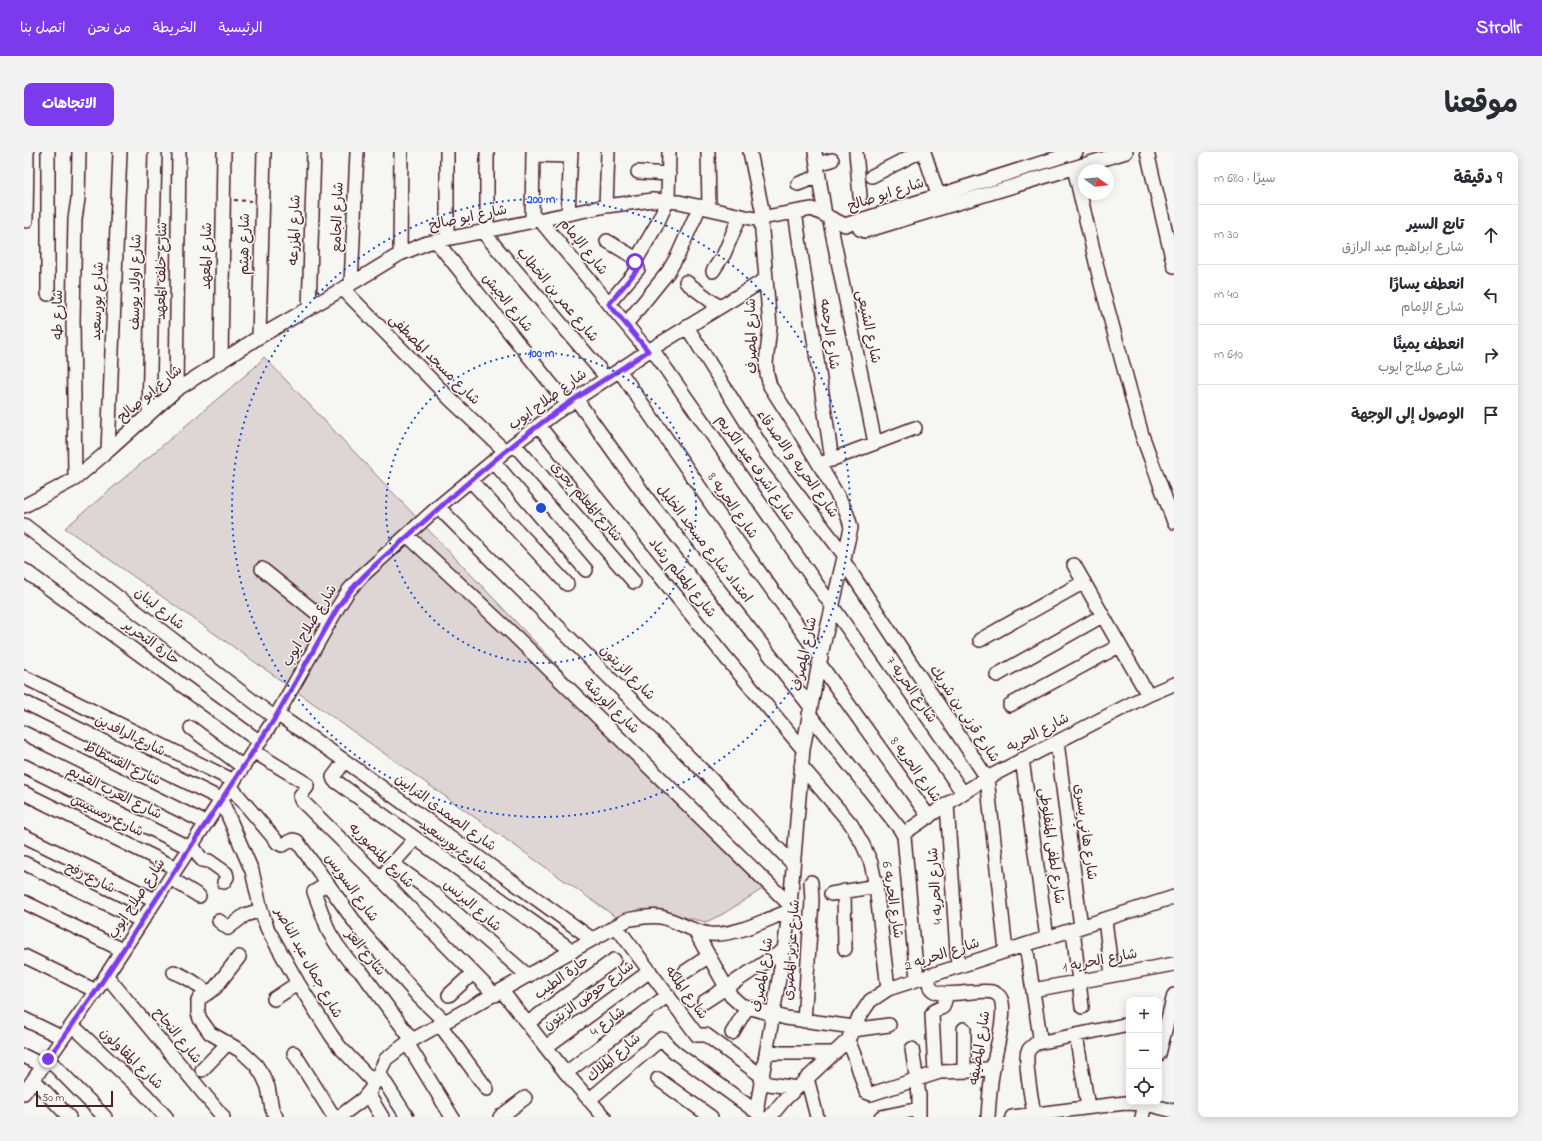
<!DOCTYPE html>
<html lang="ar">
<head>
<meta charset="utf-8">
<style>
	:root { --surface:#fff; --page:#f2f2f3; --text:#2b2b33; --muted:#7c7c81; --line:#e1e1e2; --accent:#7c3aed }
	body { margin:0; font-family:"Indie Flower","Playpen Sans Arabic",sans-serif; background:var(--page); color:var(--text); direction:rtl }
	.controls { position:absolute; right:12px; bottom:12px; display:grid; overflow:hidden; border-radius:8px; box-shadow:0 2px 10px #0003 }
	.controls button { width:36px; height:36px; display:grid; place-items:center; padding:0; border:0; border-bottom:1px solid var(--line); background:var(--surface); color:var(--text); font:20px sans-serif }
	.compass { position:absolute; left:1054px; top:12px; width:36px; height:36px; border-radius:50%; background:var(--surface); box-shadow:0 2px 10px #0003; rotate:105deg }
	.scale { position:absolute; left:12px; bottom:10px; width:77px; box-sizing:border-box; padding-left:4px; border:2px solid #4a1f2b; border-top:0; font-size:11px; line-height:14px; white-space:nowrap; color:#4a1f2b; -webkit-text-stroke:3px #f6f6f2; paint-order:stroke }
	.stop { position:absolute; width:12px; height:12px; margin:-9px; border:3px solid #7c3aed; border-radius:50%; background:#fff }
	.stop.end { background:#7c3aed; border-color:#fff; box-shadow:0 1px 4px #0008 }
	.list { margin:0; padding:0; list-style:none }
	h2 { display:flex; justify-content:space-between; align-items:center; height:52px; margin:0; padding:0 16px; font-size:17px }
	h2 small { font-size:13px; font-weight:400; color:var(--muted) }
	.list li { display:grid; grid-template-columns:26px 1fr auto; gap:12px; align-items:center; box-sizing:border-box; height:60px; padding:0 16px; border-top:1px solid var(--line) }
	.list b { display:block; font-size:15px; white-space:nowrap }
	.list p { margin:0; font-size:13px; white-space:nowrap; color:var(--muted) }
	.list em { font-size:13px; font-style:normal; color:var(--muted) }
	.icon { flex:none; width:22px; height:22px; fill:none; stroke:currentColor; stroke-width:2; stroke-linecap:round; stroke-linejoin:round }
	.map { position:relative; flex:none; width:1150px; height:965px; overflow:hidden; direction:ltr; border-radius:8px }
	header { display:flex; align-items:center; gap:24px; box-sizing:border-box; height:56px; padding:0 20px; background:var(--accent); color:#fff }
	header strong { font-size:19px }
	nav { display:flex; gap:22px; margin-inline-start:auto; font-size:14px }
	.intro { display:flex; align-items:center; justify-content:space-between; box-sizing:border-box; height:96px; padding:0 24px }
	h1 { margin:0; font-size:28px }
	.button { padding:10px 18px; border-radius:8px; background:var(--accent); color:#fff; font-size:14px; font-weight:700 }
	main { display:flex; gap:24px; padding:0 24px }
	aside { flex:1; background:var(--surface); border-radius:8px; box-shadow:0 2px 10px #0003 }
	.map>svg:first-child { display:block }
	.green { fill:#ddd6d5; stroke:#947a80 }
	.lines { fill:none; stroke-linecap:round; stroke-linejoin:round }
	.minor-casing { stroke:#4a1f2b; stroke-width:16 }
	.path { stroke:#4a1f2b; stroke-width:2; stroke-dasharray:4 3; stroke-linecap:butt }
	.minor { stroke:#f6f6f2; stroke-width:13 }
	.route { stroke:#7c3aed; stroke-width:5 }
	.ring { fill:none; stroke:#1d4ed8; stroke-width:2; stroke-dasharray:2 4 }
	.labels { text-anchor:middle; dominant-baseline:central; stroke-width:3; stroke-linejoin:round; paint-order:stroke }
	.street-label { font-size:14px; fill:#4a1f2b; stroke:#f6f6f2 }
	.centre { fill:#1d4ed8; stroke:#f6f6f2; stroke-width:2 }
	.ring-label { font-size:12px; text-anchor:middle; font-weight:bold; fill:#1d4ed8; stroke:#f6f6f2; stroke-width:3; stroke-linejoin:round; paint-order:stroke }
</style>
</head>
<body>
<header>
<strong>Strollr</strong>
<nav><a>الرئيسية</a><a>الخريطة</a><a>من نحن</a><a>اتصل بنا</a></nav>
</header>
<div class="intro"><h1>موقعنا</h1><a class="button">الاتجاهات</a></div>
<main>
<aside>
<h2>9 دقيقة<small>سيرًا · 680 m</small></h2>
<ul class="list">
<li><svg class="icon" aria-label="ahead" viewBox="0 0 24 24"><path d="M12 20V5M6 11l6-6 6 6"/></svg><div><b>تابع السير</b><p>شارع ابراهيم عبد الرازق</p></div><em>30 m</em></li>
<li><svg class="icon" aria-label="left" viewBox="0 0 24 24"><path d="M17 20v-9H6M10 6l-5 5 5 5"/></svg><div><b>انعطف يسارًا</b><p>شارع الإمام</p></div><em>40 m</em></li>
<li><svg class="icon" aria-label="right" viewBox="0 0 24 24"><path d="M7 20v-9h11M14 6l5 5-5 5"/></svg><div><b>انعطف يمينًا</b><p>شارع صلاح ايوب</p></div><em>610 m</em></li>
<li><svg class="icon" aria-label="arrive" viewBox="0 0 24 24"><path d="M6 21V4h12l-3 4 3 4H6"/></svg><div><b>الوصول إلى الوجهة</b></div></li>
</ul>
</aside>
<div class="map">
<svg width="1150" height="965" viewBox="0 0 1150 965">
	<rect width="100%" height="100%" fill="#f6f6f2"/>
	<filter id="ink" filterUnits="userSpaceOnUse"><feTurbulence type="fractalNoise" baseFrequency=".025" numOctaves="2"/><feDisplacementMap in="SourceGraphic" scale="8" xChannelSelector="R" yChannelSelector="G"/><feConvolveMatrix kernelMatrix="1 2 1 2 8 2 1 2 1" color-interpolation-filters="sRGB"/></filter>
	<g filter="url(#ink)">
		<!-- green -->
		<path class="green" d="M240 205 743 734 699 762 682 770 628 758 592 765 41 376 231 215Z"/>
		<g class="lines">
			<defs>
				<path id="minor" d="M423 0V86
					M463 0V78
					M684 0 685 56
					M726 0 740 67
					M791 0 801 63
					M832 0 836 44
					M900 0 914 43
					M1123 0 1150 114
					M509 3 547 4
					M793 12 808 8
					M1050 16 1077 132 1118 283 1150 370
					M614 20 645 22
					M848 24 895 0
					M774 32 795 24
					M582 54 584 0
					M771 60 808 308
					M544 61 547 0
					M805 65 851 291
					M515 67 624 199
					M508 68 509 0
					M2 69 3 0
					M833 69 836 77 841 79 1102 0
					M459 80 583 226
					M412 89 544 253
					M583 89 613 107
					M376 102 377 0
					M689 119 700 102 716 64
					M662 130 695 155
					M327 132 333 0
					M319 137 426 247 481 299
					M24 142V0
					M585 151 614 117 611 110 632 74 644 48 645 0
					M285 157 290 0
					M602 172 644 120 654 103 676 54
					M663 175 741 300 821 404
					M235 185 240 0
					M628 197 939 641
					M197 210 200 0
					M595 218 708 382 797 506
					M152 238 155 0
					M552 247 625 349 786 554
					M125 261 131 0
					M515 274 703 507 779 597
					M490 292 610 430
					M84 299 96 0
					M469 309 562 418
					M801 310 891 276
					M51 327 49 168 51 67 54 47 55 0
					M446 328 543 432
					M0 354 51 327 84 299 152 238 235 185 327 132 376 102 403 91 582 54 629 48 655 50 731 67 788 57 821 73 1052 0
					M414 355 686 626 768 711
					M0 373 251 566
					M384 384 491 484 766 753
					M820 410 963 626 982 799
					M1050 413 1124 543
					M238 417 305 471
					M0 418 236 590
					M956 488 1060 430
					M795 511 905 665
					M973 523 1078 464
					M0 525 210 629
					M0 550 197 647 228 719 237 758 243 776 274 831 307 883 315 894 350 931
					M986 553 1095 494
					M253 562 321 609 568 787
					M785 562 876 677 880 684 893 827
					M167 576 219 615
					M0 581 182 671
					M1033 590 1057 775
					M229 599 283 632V635L276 644 277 648 356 726 471 843
					M998 607 1023 786
					M321 609 309 625 310 628 549 799
					M0 614 166 696
					M777 614 827 672 839 693 847 711 852 734 864 837
					M206 634 254 691 258 693 269 688 273 689 338 780 395 845 421 870
					M0 641 152 716
					M923 652 934 814
					M879 682 939 641 963 626 1124 543 1150 532
					M0 684 131 748
					M168 693 178 708 185 709 202 721 203 725 200 730
					M0 711 118 769
					M369 712 408 740 504 824
					M363 718 391 687
					M146 726 175 744
					M303 732 290 740 305 780 313 793 325 809 339 822 388 888
					M820 739 821 797
					M807 742 852 734
					M0 750 98 798
					M1081 768 1088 823
					M195 769 204 776 221 763 237 758
					M592 774 673 883H682L739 925
					M1049 778 1058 855
					M671 779 707 844 717 853 762 866 830 875
					M1002 793 1016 885C1015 892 1007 893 1004 899 1000 910 1008 949 1010 962
					M0 804 72 839
					M215 805 191 836 176 846 174 849V861L176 867 186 881 217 899 232 913 239 924 244 935 248 957 252 965
					M150 820C163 825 173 831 184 841
					M661 820 685 804
					M82 823 199 965
					M905 823C905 827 905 832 906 835 913 849 957 836 968 840 972 841 976 844 977 847 983 863 971 899 969 917 966 933 965 949 964 965
					M1009 838 1150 812
					M478 839 542 921 580 965
					M425 843 449 821
					M250 847 274 831
					M680 850 760 798
					M0 867 39 886
					M780 869 788 749 787 730
					M504 871 590 808
					M48 873 120 941 142 965
					M416 873 463 937
					M940 877V919
					M829 878 865 873
					M708 881 723 856
					M1052 883 1064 955
					M824 888 831 905 842 940 847 942 916 920 947 919 969 916
					M383 891 428 965
					M1014 891 1105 872
					M522 895 626 819
					M888 897 895 943V965
					M270 901 310 965
					M743 901H811
					M1135 902 1150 843
					M0 904 20 914
					M24 907 81 965
					M178 918 204 891
					M355 921 383 965
					M542 921 644 843
					M911 921 908 862 910 859 919 855 923 842
					M783 926 793 965
					M634 927 687 965
					M10 928 45 965
					M738 931 773 936
					M0 941 72 839 251 566 314 455 325 438 339 423 414 355 490 292 531 261 624 199 742 127
					M344 942 358 965
					M565 948 637 887 640 888 644 894 653 902 734 961
					M315 965 339 947 347 937 362 907 383 891 603 768C614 766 625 763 637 765 654 769 668 780 686 782 712 784 741 768 765 759
					M476 965 501 946
					M735 965 733 954 760 798 766 753 779 597 795 511 827 376C824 359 813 343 805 329 786 296 766 265 746 234L743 222 742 211 746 175 737 67
					M746 965 760 948 824 888 834 867 846 849 864 837 1150 745
					M857 965 895 957
					M988 965 1101 951 1122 952 1150 959
					M1118 965 1122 950"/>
			</defs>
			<!-- minor casing -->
			<use href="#minor" class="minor-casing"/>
			<!-- path -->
			<path class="path" d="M210 48 227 49"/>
			<!-- minor -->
			<use href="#minor" class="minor"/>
		</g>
	</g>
	<g class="lines" filter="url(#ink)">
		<!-- route -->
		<path class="route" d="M24 907 72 839 251 566 314 455C334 426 358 407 384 384 431 341 479 299 531 261 561 239 593 220 624 199L585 152 614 117 611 110"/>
	</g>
	<!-- distance rings -->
	<g class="ring">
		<circle cx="517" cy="356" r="155"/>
		<circle cx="517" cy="356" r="309"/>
	</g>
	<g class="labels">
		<!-- street labels -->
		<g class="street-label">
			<text transform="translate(862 43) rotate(-18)">شارع ابو صالح</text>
			<text transform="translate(314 65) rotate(-88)">شارع الجامع</text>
			<text transform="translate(444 66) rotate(-12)">شارع ابو صالح</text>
			<text transform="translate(271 78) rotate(-88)">شارع المزرعه</text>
			<text transform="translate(221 92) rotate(-89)">شارع هيثم</text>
			<text transform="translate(559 95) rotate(51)">شارع الإمام</text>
			<text transform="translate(183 104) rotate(-89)">شارع المعهد</text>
			<text transform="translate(138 119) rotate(-89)">شارع خلف المعهد</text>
			<text transform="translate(112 130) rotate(-89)">شارع اولاد يوسف</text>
			<text transform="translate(533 143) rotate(50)">شارع عمر بن الخطاب</text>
			<text transform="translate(74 149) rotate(-88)">شارع بورسعيد</text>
			<text transform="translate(483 151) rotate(51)">شارع الجيش</text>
			<text transform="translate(34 163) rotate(-90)">شارع طه</text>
			<text transform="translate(844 175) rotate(78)">شارع الشيعى</text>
			<text transform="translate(805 182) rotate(82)">شارع الرحمه</text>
			<text transform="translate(728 184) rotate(-91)">شارع المصرف</text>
			<text transform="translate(410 208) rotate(45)">شارع مسجد المصطفى</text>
			<text transform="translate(126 242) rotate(-40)">شارع ابو صالح</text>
			<text transform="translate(524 248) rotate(-36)">شارع صلاح ايوب</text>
			<text transform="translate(773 312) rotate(54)">شارع الحريه و الاصدقاء</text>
			<text transform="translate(731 316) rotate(55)">شارع اشرف عبد الكريم</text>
			<text transform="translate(562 350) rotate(49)">شارع المعلم بحرى</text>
			<text transform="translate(708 354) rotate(55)">شارع الحريه 8</text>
			<text transform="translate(680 392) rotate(52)">امتداد شارع مسجد الخليل</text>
			<text transform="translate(658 426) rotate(51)">شارع المعلم رشاد</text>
			<text transform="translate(135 457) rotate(38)">شارع لبنان</text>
			<text transform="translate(286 474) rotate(-59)">شارع صلاح ايوب</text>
			<text transform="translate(127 491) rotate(36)">حارة التحرير</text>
			<text transform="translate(781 502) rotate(-78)">شارع المصرف</text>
			<text transform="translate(603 521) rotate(45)">شارع الزيتون</text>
			<text transform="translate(887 538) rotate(55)">شارع الحريه 7</text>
			<text transform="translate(587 555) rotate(44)">شارع الورشة</text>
			<text transform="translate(940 562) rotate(56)">شارع قرنى بن شريك</text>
			<text transform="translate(1014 581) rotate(-27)">شارع الحريه</text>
			<text transform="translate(106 584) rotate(26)">شارع الرافدين</text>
			<text transform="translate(98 612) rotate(26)">شارع الفسطاط</text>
			<text transform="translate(891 618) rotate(54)">شارع الحريه 8</text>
			<text transform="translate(90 641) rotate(26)">شارع العرب القديم</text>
			<text transform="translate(421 661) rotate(36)">شارع الصمدى الترابين</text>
			<text transform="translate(83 664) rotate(26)">شارع رمسيس</text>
			<text transform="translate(1061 680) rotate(82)">شارع هاني يسرى</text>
			<text transform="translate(429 694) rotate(35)">شارع بورسعيد</text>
			<text transform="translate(1027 694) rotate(82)">شارع لطفى المنفلوطى</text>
			<text transform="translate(357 704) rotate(45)">شارع المنصوريه</text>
			<text transform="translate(66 726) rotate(26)">شارع رفح</text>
			<text transform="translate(912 734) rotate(-94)">شارع الحريه 4</text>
			<text transform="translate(327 736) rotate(54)">شارع السويس</text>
			<text transform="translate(113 747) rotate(-57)">شارع صلاح ايوب</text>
			<text transform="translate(868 748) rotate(81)">شارع الحريه 6</text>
			<text transform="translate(448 754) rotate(41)">شارع البرنس</text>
			<text transform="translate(768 798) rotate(-86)">شارع عزيز المصرى</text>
			<text transform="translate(341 801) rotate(51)">شارع العز</text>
			<text transform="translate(918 803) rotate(-18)">شارع الحريه 2</text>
			<text transform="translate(1076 809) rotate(-11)">شارع الحريه 1</text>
			<text transform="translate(284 811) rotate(61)">شارع جمال عبد الناصر</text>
			<text transform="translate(739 823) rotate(-81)">شارع المصرف</text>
			<text transform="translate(538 826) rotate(-36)">حارة الطيب</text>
			<text transform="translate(662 841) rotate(54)">شارع الملكه</text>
			<text transform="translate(565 844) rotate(-36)">شارع حوض الزيتون</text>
			<text transform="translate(584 870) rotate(-37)">شارع 4</text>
			<text transform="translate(153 884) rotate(51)">شارع النجاح</text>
			<text transform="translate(956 896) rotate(-81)">شارع المضيفه</text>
			<text transform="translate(590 906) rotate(-41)">شارع الملاك</text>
			<text transform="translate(107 907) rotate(44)">شارع المقاولون</text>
		</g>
	</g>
	<circle cx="517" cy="356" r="6" class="centre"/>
	<g class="ring-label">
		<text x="517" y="51">200 m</text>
		<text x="517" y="205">100 m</text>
	</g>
</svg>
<div class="controls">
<button>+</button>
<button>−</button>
<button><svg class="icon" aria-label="locate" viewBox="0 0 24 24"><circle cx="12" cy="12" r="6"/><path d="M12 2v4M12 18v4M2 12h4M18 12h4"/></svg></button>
</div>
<svg class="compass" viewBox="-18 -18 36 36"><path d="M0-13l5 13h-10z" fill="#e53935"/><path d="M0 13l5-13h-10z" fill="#7c7c81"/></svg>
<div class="scale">50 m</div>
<div class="stop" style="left:611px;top:110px"></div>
<div class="stop end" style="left:24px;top:907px"></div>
</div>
</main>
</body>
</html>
